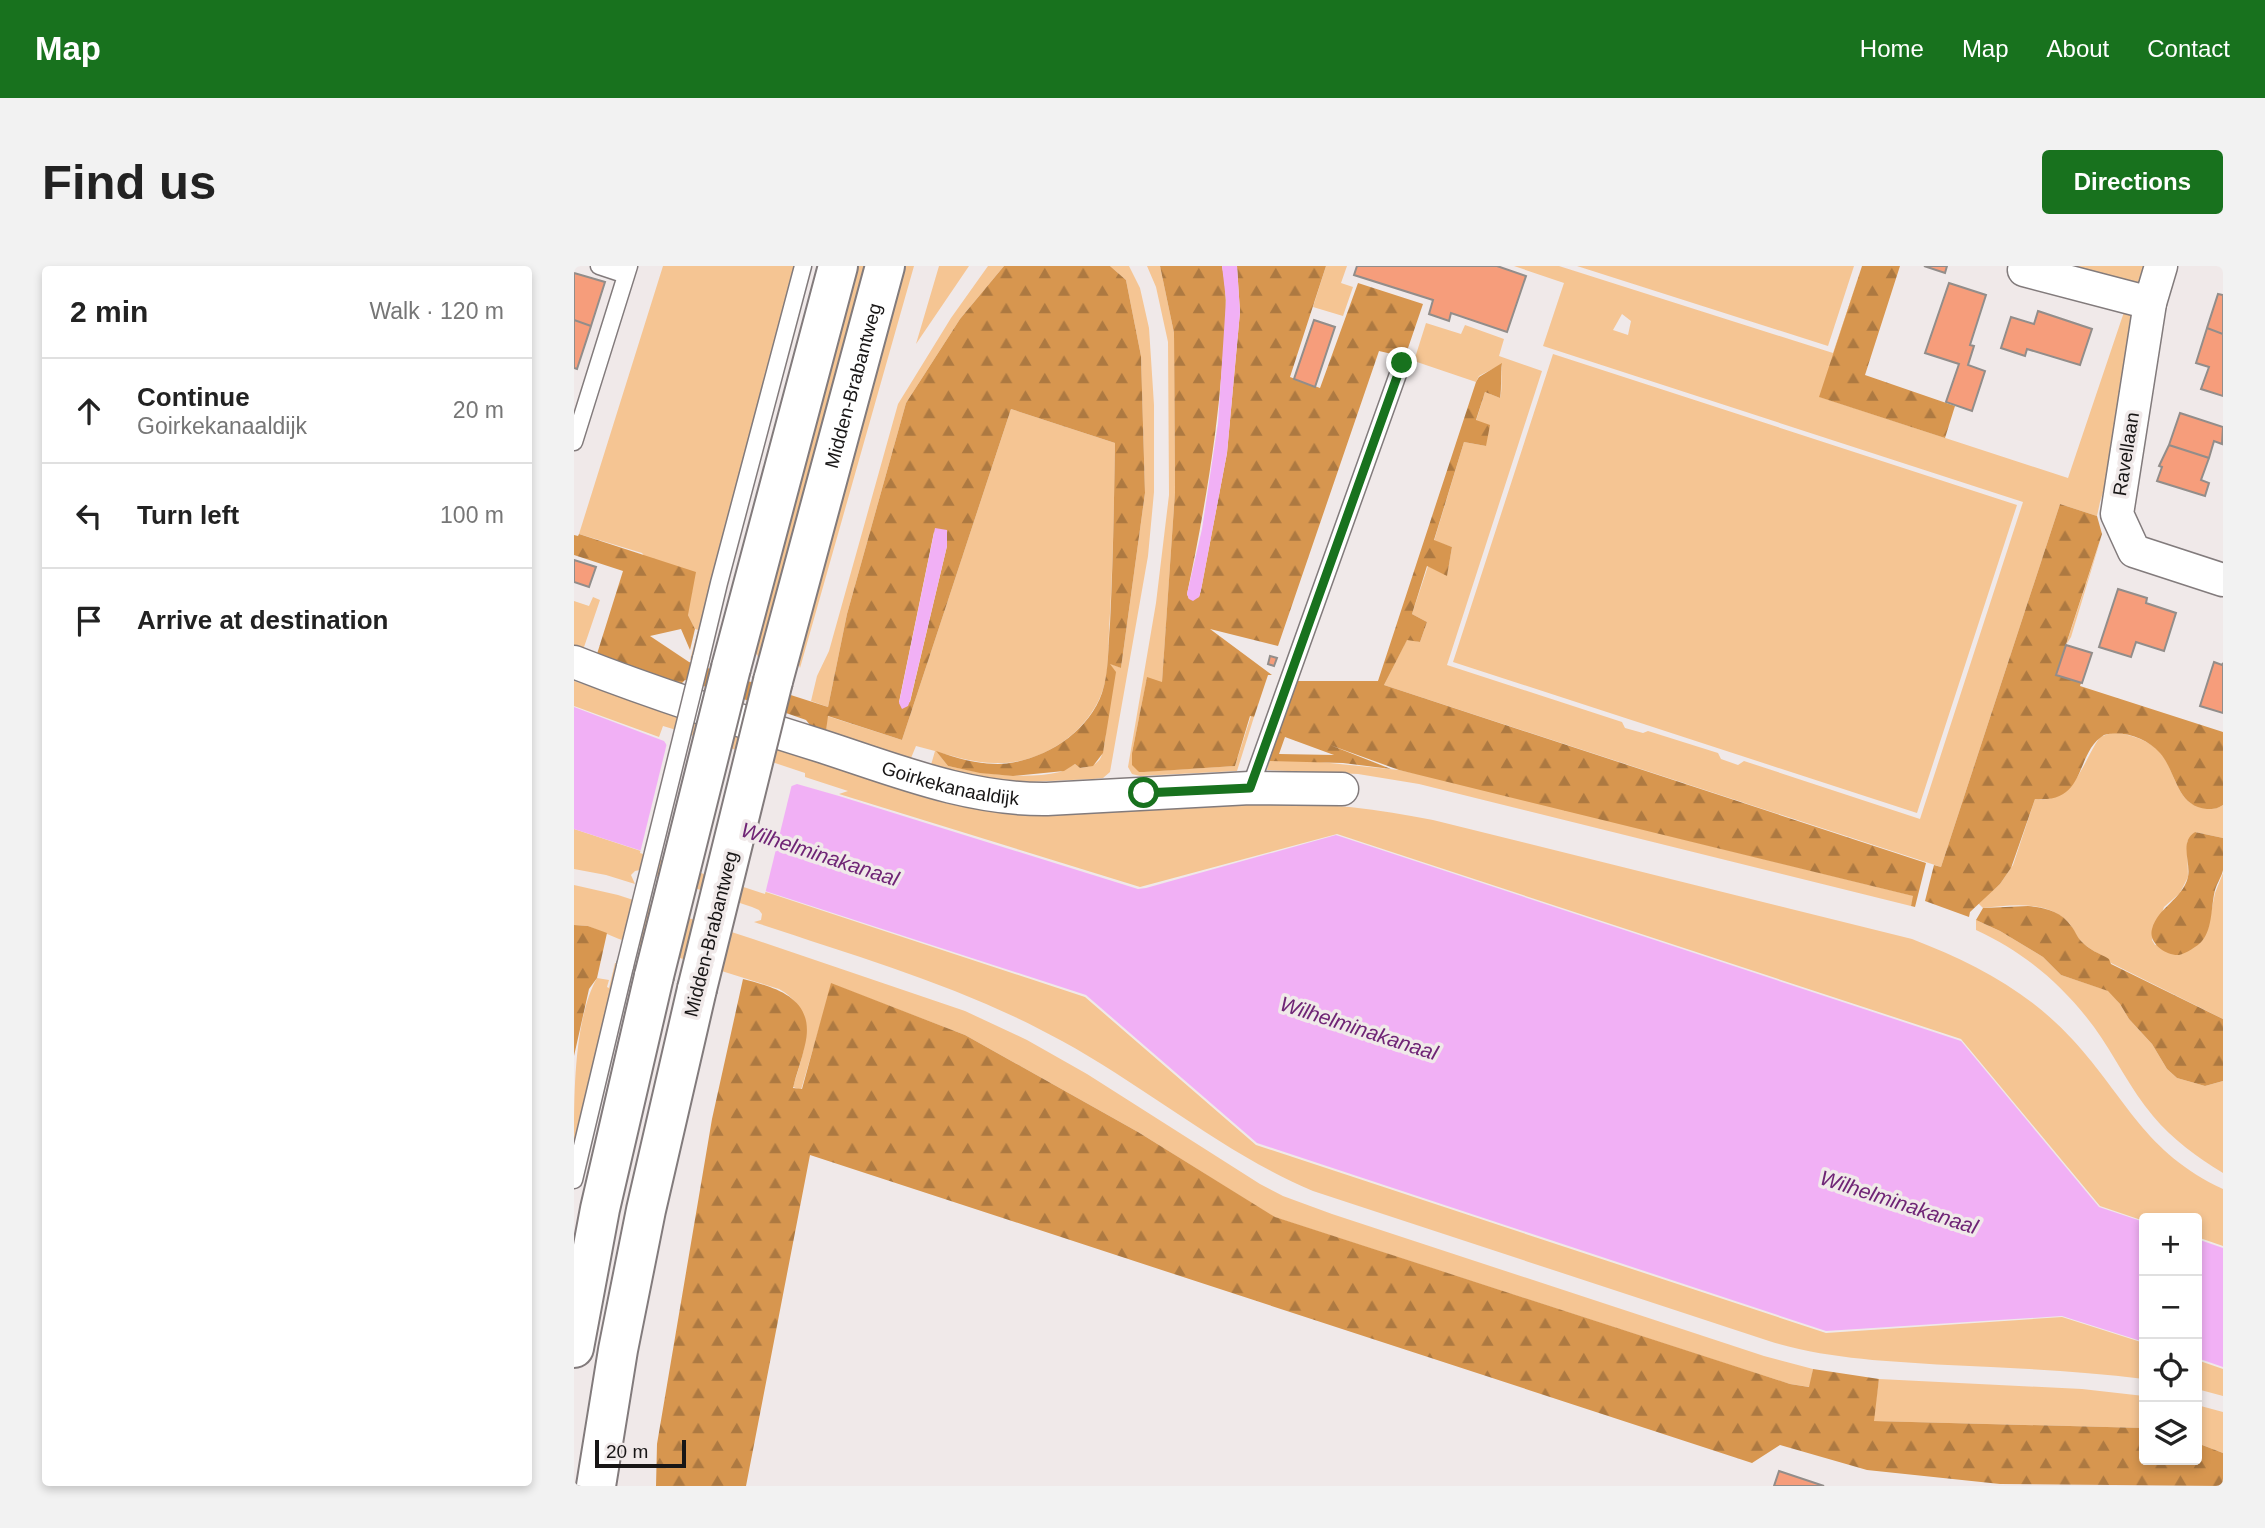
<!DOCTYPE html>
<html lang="en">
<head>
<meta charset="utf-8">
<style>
	:root { --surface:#fff; --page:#f2f2f2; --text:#222; --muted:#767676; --line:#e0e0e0; --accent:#18721e }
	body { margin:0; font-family:Arial,sans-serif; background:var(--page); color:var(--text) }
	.controls { position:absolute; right:21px; bottom:21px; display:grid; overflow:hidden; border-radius:7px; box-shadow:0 4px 10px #0003 }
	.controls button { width:63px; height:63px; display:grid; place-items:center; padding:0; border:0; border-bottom:2px solid var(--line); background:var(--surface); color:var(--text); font:35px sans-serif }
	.scale { position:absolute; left:21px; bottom:18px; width:91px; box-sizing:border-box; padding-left:7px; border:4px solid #181616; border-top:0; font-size:19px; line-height:24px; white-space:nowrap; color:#181616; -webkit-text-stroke:5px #f0e9e9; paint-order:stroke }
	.stop { position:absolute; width:21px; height:21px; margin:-16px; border:5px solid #18721e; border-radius:50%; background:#fff }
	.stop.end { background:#18721e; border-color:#fff; box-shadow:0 2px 7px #0008 }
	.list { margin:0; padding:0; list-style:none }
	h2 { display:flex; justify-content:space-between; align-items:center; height:91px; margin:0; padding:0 28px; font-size:30px }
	h2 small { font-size:23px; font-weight:400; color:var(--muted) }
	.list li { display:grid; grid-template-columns:46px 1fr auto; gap:21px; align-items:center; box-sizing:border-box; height:105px; padding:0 28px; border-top:2px solid var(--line) }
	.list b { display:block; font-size:26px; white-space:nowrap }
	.list p { margin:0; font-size:23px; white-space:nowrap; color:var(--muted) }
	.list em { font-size:23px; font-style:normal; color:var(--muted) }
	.icon { flex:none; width:38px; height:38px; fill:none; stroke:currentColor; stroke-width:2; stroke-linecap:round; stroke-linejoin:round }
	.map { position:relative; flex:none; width:1649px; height:1220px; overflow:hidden; border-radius:7px }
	header { display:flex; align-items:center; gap:42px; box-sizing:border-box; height:98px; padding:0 35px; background:var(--accent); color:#fff }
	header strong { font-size:33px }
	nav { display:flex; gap:38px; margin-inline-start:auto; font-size:24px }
	.intro { display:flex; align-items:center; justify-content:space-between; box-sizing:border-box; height:168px; padding:0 42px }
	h1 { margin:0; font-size:49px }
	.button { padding:18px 32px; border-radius:7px; background:var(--accent); color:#fff; font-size:24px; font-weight:700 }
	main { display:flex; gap:42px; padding:0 42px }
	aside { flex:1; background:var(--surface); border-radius:7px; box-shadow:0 4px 10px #0003 }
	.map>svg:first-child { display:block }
	.grass { fill:#f5c593; fill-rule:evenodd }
	.forest { fill:url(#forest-firs); fill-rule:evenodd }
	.water { fill:#f1b0f5 }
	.pier { fill:#f0e9e9 }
	.building { fill:#f69d7b; stroke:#928d8a; stroke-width:2 }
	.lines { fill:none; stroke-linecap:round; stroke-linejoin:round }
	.service-casing { stroke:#827b7c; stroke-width:19 }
	.minor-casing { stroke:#827b7c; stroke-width:35 }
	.secondary-casing { stroke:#827b7c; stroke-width:42 }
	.service { stroke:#fff; stroke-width:16 }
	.minor { stroke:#fff; stroke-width:32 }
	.secondary { stroke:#fff; stroke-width:38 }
	.service-bridge-casing { stroke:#827b7c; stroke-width:19; stroke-linecap:butt }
	.secondary-bridge-casing { stroke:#827b7c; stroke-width:42; stroke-linecap:butt }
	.service-bridge { stroke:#fff; stroke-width:16 }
	.secondary-bridge { stroke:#fff; stroke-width:38 }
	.route { stroke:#18721e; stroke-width:9 }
	.labels { text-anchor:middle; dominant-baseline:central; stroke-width:7; stroke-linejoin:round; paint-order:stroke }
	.street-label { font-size:19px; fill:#181616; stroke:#f0e9e9 }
	.water-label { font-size:21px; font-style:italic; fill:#6f2475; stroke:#f0e9e9 }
</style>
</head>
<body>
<header>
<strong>Map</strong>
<nav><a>Home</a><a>Map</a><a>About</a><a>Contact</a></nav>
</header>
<div class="intro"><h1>Find us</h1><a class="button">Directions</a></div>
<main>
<aside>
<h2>2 min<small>Walk · 120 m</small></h2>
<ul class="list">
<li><svg class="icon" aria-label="ahead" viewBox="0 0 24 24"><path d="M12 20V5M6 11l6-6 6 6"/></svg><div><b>Continue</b><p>Goirkekanaaldijk</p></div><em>20 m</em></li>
<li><svg class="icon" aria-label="left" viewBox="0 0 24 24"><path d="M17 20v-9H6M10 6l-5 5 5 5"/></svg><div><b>Turn left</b></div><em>100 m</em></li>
<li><svg class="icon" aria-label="arrive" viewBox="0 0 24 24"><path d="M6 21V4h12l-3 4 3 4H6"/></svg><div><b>Arrive at destination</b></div></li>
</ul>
</aside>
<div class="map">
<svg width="1649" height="1220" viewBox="0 0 1649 1220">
	<defs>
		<pattern id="forest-firs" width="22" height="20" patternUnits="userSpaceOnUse" patternTransform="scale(1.75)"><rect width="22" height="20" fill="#d7964f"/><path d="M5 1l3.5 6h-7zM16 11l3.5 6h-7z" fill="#ad7941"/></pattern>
	</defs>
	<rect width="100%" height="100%" fill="#f0e9e9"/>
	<!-- grass -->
	<path class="grass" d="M89 0H222L162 221 119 395 116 394 124 364 121 363 114 349 68 287 5 268Z
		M282 0H294L190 375 184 392 183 388 179 391Z
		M332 0H340L226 402 225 399 222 401Z
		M365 0H395L342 78Z
		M414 0H430L386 53 332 137 273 348 254 441 237 435 243 410 255 385 324 138 377 52Z
		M536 0H555L566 22 575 62 580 139V226L574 290 536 506 529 512 519 513 454 516 433 515 387 507 357 499 361 485 342 480 337 492 252 465 253 450 328 474 437 143 541 177C540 240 539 302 535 365 534 385 535 410 527 429 511 469 465 499 421 497 401 497 383 491 363 486L374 500C411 508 449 514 486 506 492 504 496 500 501 498L506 502C514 501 521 500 526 493 535 480 534 416 535 397L547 402 571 227 567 90 552 14Z
		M573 0H586L600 67 601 226 588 417 573 412 558 487 565 506 661 500 677 450 680 451 663 505 566 510 558 508 554 501 582 337 595 229 594 76 582 21Z
		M752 0H773L767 17 779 21 769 50 739 41Z
		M940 0H985L1259 87 1288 0 1246 131 1494 212 1551 43 1562 52 1559 131 1526 236 1523 250 1486 238 1367 601 810 419 833 373 846 376 853 356 838 348 854 300 873 309 878 281 860 275 890 176 912 180 902 155 911 126 926 132C929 122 926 110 928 98L905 110 902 116 840 95 852 57 887 68 891 59 930 73 925 90 968 105 873 399 1048 456 1051 462 1069 467 1074 465 1144 487 1147 493 1164 499 1170 495 1346 553 1449 236 969 80 990 17ZM1048 48 1057 55 1054 69 1039 64Z
		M1003 0H1280L1254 80Z
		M1490 0H1577L1566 23Z
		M979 88 1443 239 1343 547 879 396Z
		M1528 269 1497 371 1492 379Z
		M19 331 26 334 9 384 0 381V335L15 340Z
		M0 415 352 532C455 561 564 542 669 537 734 535 796 541 859 554L1338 673C1400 697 1454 725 1499 774 1553 833 1570 886 1649 923V980L1623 971V952H1570V955L1526 940 1387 773 763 568 566 621 265 528 274 525 231 511V507L99 463 89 460 85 471 0 440Z
		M1537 467C1555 467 1575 474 1587 487 1601 505 1603 538 1628 541 1637 543 1641 544 1649 539V572L1621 566 1613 576 1614 611 1606 627 1590 641 1578 674 1581 679 1634 662 1641 627 1649 607V753L1537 697C1528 687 1515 685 1506 674 1501 669 1499 661 1494 656 1473 634 1437 639 1409 642L1404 637 1426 618 1439 599 1461 533C1501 538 1508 496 1526 471Z
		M726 494 825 504 858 511 1340 630 1337 640 845 518 784 508 693 504 695 495Z
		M0 563 511 731 682 879 1252 1067 1488 1051 1570 1077V1113C1505 1105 1439 1102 1374 1099 1312 1095 1254 1093 1195 1075L739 925C649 887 574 822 488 775 391 721 284 691 180 656L187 654 188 648 185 644 178 641 66 604 61 605 57 609 61 618 32 609 0 603Z
		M0 619 44 629 179 673 391 745 453 774 513 808 686 918 709 930 758 948 1190 1090 1239 1103 1236 1121 1216 1118 1175 1105 700 951 564 866 391 769 258 718 227 824 219 821C230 785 246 746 205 723L45 673 14 660 0 659Z
		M1402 654 1426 665 1469 691 1487 709 1535 725 1546 738 1555 753 1578 778 1593 803 1603 812 1631 820 1649 815V907C1623 891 1599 874 1579 850 1556 823 1541 790 1520 761 1488 718 1450 686 1402 664Z
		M41 697 44 698 0 877C0 828 0 753 23 712L35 714 33 721 35 722Z
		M1623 1094 1649 1103V1130L1623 1123Z
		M1305 1113 1508 1123 1570 1130V1162L1299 1155Z
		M1623 1139 1649 1146V1187L1623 1177Z"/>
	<!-- forest -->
	<path class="forest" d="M430 0H536L552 14 567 90 571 227 547 402 536 398 542 406 529 487 519 500 506 502 501 498 490 505 439 510 406 507 374 500 362 485C382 492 403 498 424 498 466 497 514 468 528 427 535 406 534 380 536 358 539 298 540 238 541 177L437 143 328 474 254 450 252 465 236 459 232 454 215 448 111 414 107 418 103 417 23 388 49 305 0 289V269L4 270 5 268 122 306 114 349 121 363 116 384 107 363 76 370 115 396 254 441 273 348 332 137 386 53ZM360 266 373 280 336 436H325Z
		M586 0H648C655 33 651 68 648 101 642 178 629 252 613 328L615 333 625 331 627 324 653 187 666 46 663 0H752L716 111 746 122 784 17 849 38 831 91 805 85 704 380 636 363 698 409H694L680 451 676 450 661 500 570 506H565L558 499V487L573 411 588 416 601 226 600 67Z
		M1288 0H1326L1291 109 1381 140 1371 172 1245 131Z
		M928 97C926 109 928 120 926 132L911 126 902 154 916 159 912 180 890 176 860 274 878 281 873 310 853 300 838 348 853 356 846 376 833 374 810 419 1352 597 1341 641 1337 640 1339 630 825 504 756 479 817 503 769 497 695 495 721 415H804L902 116 905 111ZM711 471 760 489 705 488Z
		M1486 238 1523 250 1528 268 1482 409 1507 417 1506 420 1649 466V539C1643 543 1640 543 1633 543 1602 540 1603 507 1586 487 1573 472 1549 464 1530 469 1500 487 1514 538 1461 533L1437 602 1426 618 1396 646 1395 651 1351 635 1360 599 1367 601Z
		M1621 566 1649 572C1649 582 1649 593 1649 604 1648 610 1643 617 1641 624 1637 639 1639 662 1628 675 1624 680 1611 688 1605 689 1592 690 1574 677 1578 663 1584 641 1608 634 1614 611 1617 596 1605 576 1621 566Z
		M1454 640C1472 642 1487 645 1498 661 1501 665 1503 671 1507 675 1515 684 1525 687 1535 693L1537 698 1649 753V815L1631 820 1603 812 1593 803 1578 778 1555 753 1546 738 1534 725 1487 709 1469 691 1426 665 1402 654 1409 642Z
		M0 659 14 660 33 667 23 712 15 723 0 790Z
		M169 713C204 722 242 733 231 779 228 794 222 808 219 822L228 823 257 717 391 769 564 866 701 951 1216 1118 1235 1121 1239 1103 1305 1113 1300 1155 1570 1162V1194H1623V1177L1649 1187V1220L1426 1218 1293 1204 1206 1179 1178 1197 236 889 172 1220H82L83 1178 138 853Z"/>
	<!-- water -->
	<path class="water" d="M648 0H663L666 46 653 187 627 324 625 331 619 335 615 333 613 328 628 263 644 157 652 34Z
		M361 262 373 264V280L336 435 334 440 328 443 325 437Z
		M0 441 90 475 94 481 215 521 223 518 265 530 564 623 572 622 762 569 1387 775 1525 941 1570 956V1076L1488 1050 1252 1065 683 877 512 729 0 563Z
		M1623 973 1649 982V1101L1623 1092Z"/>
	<!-- pier -->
	<path class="pier" d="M93 477 218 518 191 628 66 587Z"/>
	<!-- building -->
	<path class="building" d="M783 0H923L952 10 933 66 877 47 875 55 855 48 859 34 780 9Z
		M1350 0H1373L1371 7Z
		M0 7 31 16 17 60 0 54Z
		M1375 17 1412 29 1396 79 1400 80 1394 99 1411 105 1398 145 1372 136 1385 98 1351 87Z
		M1644 28 1649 29V68L1633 62Z
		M1464 45 1518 63 1506 99 1453 83 1451 90 1427 82 1437 51 1460 58Z
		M0 54 17 60 3 103 0 102Z
		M740 54 761 61 741 121 720 113Z
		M1633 62 1649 68V130L1627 123 1635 101 1622 97Z
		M1606 147 1649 161 1648 178 1640 175 1635 192 1595 179Z
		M1595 179 1635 192 1627 214 1635 217 1631 230 1583 215 1588 201 1585 200Z
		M0 294 22 301 15 321 0 316Z
		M1544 323 1573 332 1572 337 1602 347 1590 385 1562 376 1557 391 1525 381Z
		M1492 379 1518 387 1508 417 1482 409Z
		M696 390 703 392 700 400 694 398Z
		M1640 396 1648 399 1649 397V447L1626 440Z
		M1205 1205 1250 1220H1200Z"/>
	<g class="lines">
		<defs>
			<path id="service" d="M25 0 52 9
				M0 176 55 0
				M127 392 145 317 229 0
				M676 522 828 97
				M0 914 51 700"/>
			<g id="minor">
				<path d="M1587 0 1576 37 1543 248 1560 285 1649 314"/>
				<path d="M1450 4 1576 37"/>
				<path id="s1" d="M0 396C81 428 164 454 247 480 321 504 394 534 473 533L676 522 768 523"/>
			</g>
			<g id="secondary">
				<path d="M157 402 264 0"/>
				<path id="s2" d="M199 415 311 0"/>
				<path d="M0 1082 26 943 80 710"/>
				<path d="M22 1220 44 1084 72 944 123 723"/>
			</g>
		</defs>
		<!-- service casing -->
		<use href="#service" class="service-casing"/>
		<!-- minor casing -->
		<use href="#minor" class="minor-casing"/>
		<!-- secondary casing -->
		<use href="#secondary" class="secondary-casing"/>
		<!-- service -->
		<use href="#service" class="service"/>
		<!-- minor -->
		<use href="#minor" class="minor"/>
		<!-- secondary -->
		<use href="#secondary" class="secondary"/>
		<defs>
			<path id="service-bridge" d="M51 700 127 392"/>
			<path id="secondary-bridge" d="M80 710 157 402
				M123 723 199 415"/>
		</defs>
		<!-- service-bridge casing -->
		<use href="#service-bridge" class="service-bridge-casing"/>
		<!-- secondary-bridge casing -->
		<use href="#secondary-bridge" class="secondary-bridge-casing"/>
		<!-- service-bridge -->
		<use href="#service-bridge" class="service-bridge"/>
		<!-- secondary-bridge -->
		<use href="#secondary-bridge" class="secondary-bridge"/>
	</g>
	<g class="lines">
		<!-- route -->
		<path class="route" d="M570 527 676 522 828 97"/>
	</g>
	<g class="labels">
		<!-- street labels -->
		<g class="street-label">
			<text stroke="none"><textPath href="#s2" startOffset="306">Midden-Brabantweg</textPath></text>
			<text transform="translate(1552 188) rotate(-81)">Ravellaan</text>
			<text stroke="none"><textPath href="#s1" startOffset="396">Goirkekanaaldijk</textPath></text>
			<text transform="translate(137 668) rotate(-76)">Midden-Brabantweg</text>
		</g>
		<!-- water labels -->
		<g class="water-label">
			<text transform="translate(246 588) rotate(18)">Wilhelminakanaal</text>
			<text transform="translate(785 762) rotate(18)">Wilhelminakanaal</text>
			<text transform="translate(1325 936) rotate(18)">Wilhelminakanaal</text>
		</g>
	</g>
</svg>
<div class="controls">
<button>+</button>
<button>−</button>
<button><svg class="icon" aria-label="locate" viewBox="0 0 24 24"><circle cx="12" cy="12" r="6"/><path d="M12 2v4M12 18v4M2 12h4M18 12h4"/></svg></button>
<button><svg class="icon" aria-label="layers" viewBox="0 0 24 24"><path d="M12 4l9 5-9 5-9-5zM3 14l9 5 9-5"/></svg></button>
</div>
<div class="scale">20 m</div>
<div class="stop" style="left:570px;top:527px"></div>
<div class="stop end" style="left:828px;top:97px"></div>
</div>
</main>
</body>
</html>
